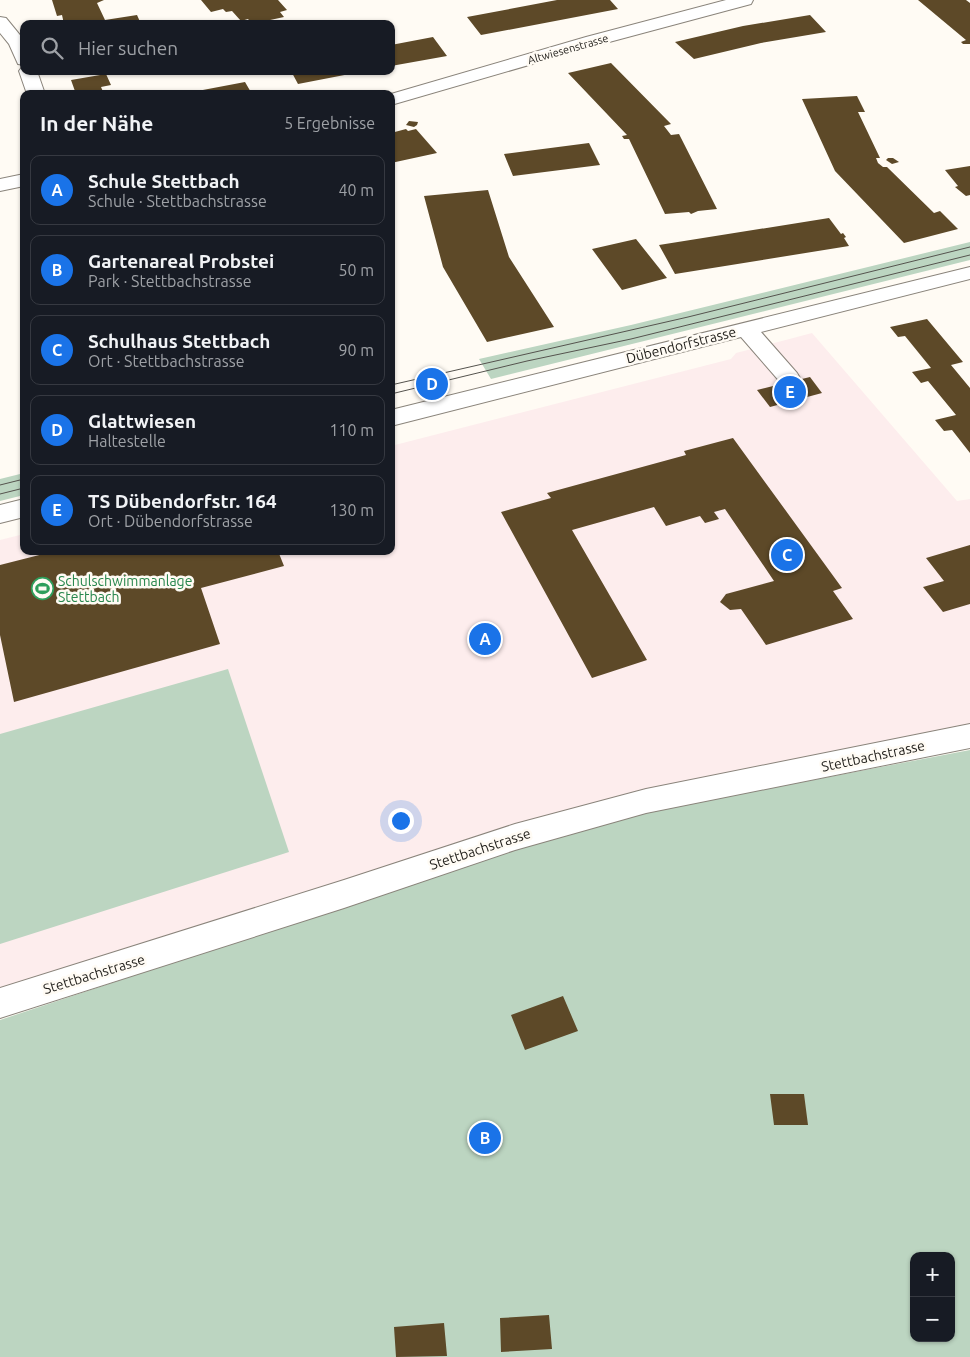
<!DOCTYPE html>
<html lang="de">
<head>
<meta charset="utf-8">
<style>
	:root { --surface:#171b24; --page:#20242c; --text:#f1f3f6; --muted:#9ea1a6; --line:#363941; --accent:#1a73e8 }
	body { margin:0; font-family:Ubuntu,sans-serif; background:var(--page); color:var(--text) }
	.controls { position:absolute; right:15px; bottom:15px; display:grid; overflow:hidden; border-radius:10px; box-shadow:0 1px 4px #0004 }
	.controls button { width:45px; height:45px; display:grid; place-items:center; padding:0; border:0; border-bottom:1px solid var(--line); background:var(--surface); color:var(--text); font:25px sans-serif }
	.you { position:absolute; left:400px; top:820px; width:18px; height:18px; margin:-12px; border:4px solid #fff; border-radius:50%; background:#1a73e8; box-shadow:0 0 0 8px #1a73e833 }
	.badge { display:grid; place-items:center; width:32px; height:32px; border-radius:50%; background:var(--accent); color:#fff; font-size:16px; font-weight:700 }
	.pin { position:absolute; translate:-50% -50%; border:2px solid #fff; box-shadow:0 1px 5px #0006 }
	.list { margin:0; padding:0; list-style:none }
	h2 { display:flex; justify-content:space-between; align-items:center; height:65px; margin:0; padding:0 20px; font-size:21px }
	h2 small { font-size:16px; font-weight:400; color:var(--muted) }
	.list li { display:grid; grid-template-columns:32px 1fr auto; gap:15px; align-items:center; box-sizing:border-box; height:70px; margin:0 10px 10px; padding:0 10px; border:1px solid var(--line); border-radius:10px }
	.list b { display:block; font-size:19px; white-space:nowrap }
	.list p { margin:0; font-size:16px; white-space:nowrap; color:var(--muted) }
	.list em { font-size:16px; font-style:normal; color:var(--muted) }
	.icon { flex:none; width:28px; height:28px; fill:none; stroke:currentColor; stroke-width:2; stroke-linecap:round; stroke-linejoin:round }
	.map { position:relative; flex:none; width:970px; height:1357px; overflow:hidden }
	.search { position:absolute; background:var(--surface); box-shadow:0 1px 4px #0004; left:20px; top:20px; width:375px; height:55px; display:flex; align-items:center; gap:12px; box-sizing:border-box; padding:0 18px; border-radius:10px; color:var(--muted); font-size:19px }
	.panel { position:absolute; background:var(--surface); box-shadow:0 1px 4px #0004; left:20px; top:90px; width:375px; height:465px; border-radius:10px }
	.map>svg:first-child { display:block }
	.education { fill:#fdeded }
	.green { fill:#bcd5c1; fill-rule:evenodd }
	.building { fill:#5d4928 }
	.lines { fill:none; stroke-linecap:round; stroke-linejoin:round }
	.minor-casing { stroke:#8a847b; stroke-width:2 }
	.minor { fill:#fff; fill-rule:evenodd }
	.tram { stroke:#55534e; stroke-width:1 }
	.labels { text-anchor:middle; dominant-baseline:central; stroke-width:5; stroke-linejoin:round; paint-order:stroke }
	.far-street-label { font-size:11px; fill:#201e1a; stroke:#fffbf4 }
	.street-label { font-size:14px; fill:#201e1a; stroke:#fffbf4 }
	.leisure-label { font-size:14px; fill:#27864d; stroke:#fffbf4; text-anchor:start }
</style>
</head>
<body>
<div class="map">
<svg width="970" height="1357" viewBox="0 0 970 1357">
	<rect width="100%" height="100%" fill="#fffbf4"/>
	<!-- education -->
	<path class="education" d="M812 333 957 501 970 499V728L0 993V540L24 534V551H391V446L731 359 736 353Z"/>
	<!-- green -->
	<path class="green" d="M970 242V260L491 379 479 359 631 325Z
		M24 473V495L0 501V479Z
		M228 669 289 852 0 944V734Z
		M970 750V1357H0V1020L521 847 650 811ZM914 1256H951V1338H914Z"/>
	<!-- building -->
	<path class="building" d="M52 0H104L97 3 105 20 137 15 141 24H64L62 15 57 16Z
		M201 0H278L287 10 280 12 284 17 252 24 248 19 241 21 232 11 226 12 223 9 211 12Z
		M557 0H610L618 9 481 35 467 17Z
		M918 0H966L970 3V44H963L961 42 966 40Z
		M810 15 826 32 761 43 694 59 675 42 743 26Z
		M433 37 447 56 391 66V45Z
		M611 63 671 124 664 126 671 135 679 134 717 209 698 211 691 214 689 212 665 214 629 139H624L622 136 627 135 568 73Z
		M291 71H360V72L298 84Z
		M106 74 111 85 101 87 104 94H76L71 80Z
		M245 82 252 94H187V93Z
		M857 96 865 112H858L880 158H876L878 163 883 167H887L934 213 940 211 958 229 904 243 835 171 802 99Z
		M409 121 418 122 417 125 414 127 406 125Z
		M406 129 408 131 416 129 437 153 391 163V133Z
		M589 143 600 165 513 176 504 154Z
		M888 158H893L899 162 892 164 886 160Z
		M970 166V195L966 196 955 187 958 186 945 170Z
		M488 190 509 257 554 327 487 342 443 267 424 196Z
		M829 218 841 234 843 233 846 237 844 238 849 246 675 274 659 245Z
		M636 239 667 278 622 290 592 249Z
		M927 319 963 362 951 365 970 388V453L952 430 944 431 935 420 956 415 928 381 921 383 912 372 931 368 905 336 898 337 890 327Z
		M810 377 822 393 770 407 757 390Z
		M733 438 842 588 833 591 853 619 766 645 741 609 730 610 720 602 726 594 774 581 725 509 714 512 719 519 705 523 700 516 666 526 654 507 572 530 647 660 592 678 501 512 551 498 547 493 686 455 684 451Z
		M970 545V604L943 612 923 587 944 581 926 558Z
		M55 551H278L284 566 201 588 220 644 14 702 0 635V565Z
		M563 996 578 1031 525 1050 511 1015Z
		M770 1094H804L808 1125H774Z
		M549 1315 552 1349 501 1352 500 1318Z
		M444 1323 447 1356 396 1357 394 1327Z"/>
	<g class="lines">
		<defs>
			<path id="minor" d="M726 0H753L751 4 598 45 391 105V94L586 37Z
				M0 17 6 18 24 40V65L18 64 9 44 0 33Z
				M22 67H24V71H37L45 94H27L19 71Z
				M24 174V186L0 191V179Z
				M970 267V279L761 332 797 373 800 378 797 383 789 385 781 383 741 337 391 426V410Z
				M24 499V517L0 523V505Z
				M970 724V748L646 813 515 850 344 908 0 1018V988L344 880 515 824 646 789Z"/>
		</defs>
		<!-- minor casing -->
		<use href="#minor" class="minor-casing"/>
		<!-- minor -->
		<use href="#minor" class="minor"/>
		<!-- tram -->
		<path class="tram" d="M391 385 688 317 970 247
			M391 394 527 361 631 339 970 255
			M0 485 24 479
			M0 494 24 488"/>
	</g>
	<!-- icons -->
	<defs>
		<symbol id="stadium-ring" viewBox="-11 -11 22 22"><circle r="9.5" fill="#fffbf4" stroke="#2e9e5b" stroke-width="1.5"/><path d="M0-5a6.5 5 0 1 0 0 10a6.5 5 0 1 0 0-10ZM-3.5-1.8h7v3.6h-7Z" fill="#2e9e5b"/></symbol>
	</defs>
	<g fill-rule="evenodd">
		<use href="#stadium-ring" x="30" y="576" width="25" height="25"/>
	</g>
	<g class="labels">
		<!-- far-street labels -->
		<g class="far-street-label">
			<text transform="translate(568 49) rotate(-16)">Altwiesenstrasse</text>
		</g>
		<!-- street labels -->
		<g class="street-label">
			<text transform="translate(681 345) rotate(-14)">Dübendorfstrasse</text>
			<text transform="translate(873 756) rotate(-12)">Stettbachstrasse</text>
			<text transform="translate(480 849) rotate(-18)">Stettbachstrasse</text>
			<text transform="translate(94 974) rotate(-17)">Stettbachstrasse</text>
		</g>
		<!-- leisure labels -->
		<g class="leisure-label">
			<text x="58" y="581">Schulschwimmanlage<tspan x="58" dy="16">Stettbach</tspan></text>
		</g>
	</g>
</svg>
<div class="controls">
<button>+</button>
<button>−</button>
</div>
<div class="you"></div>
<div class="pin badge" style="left:485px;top:639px">A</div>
<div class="pin badge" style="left:485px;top:1138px">B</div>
<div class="pin badge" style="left:787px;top:555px">C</div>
<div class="pin badge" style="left:432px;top:384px">D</div>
<div class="pin badge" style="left:790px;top:392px">E</div>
<div class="search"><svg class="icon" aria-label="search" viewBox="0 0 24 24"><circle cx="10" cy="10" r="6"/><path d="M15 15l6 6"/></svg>Hier suchen</div>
<section class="panel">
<h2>In der Nähe<small>5 Ergebnisse</small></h2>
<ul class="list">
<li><span class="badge">A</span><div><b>Schule Stettbach</b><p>Schule · Stettbachstrasse</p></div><em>40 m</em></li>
<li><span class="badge">B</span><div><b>Gartenareal Probstei</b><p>Park · Stettbachstrasse</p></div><em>50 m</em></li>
<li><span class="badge">C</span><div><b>Schulhaus Stettbach</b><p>Ort · Stettbachstrasse</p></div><em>90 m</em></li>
<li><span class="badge">D</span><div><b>Glattwiesen</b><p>Haltestelle</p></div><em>110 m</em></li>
<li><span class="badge">E</span><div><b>TS Dübendorfstr. 164</b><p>Ort · Dübendorfstrasse</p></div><em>130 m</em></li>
</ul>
</section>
</div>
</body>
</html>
